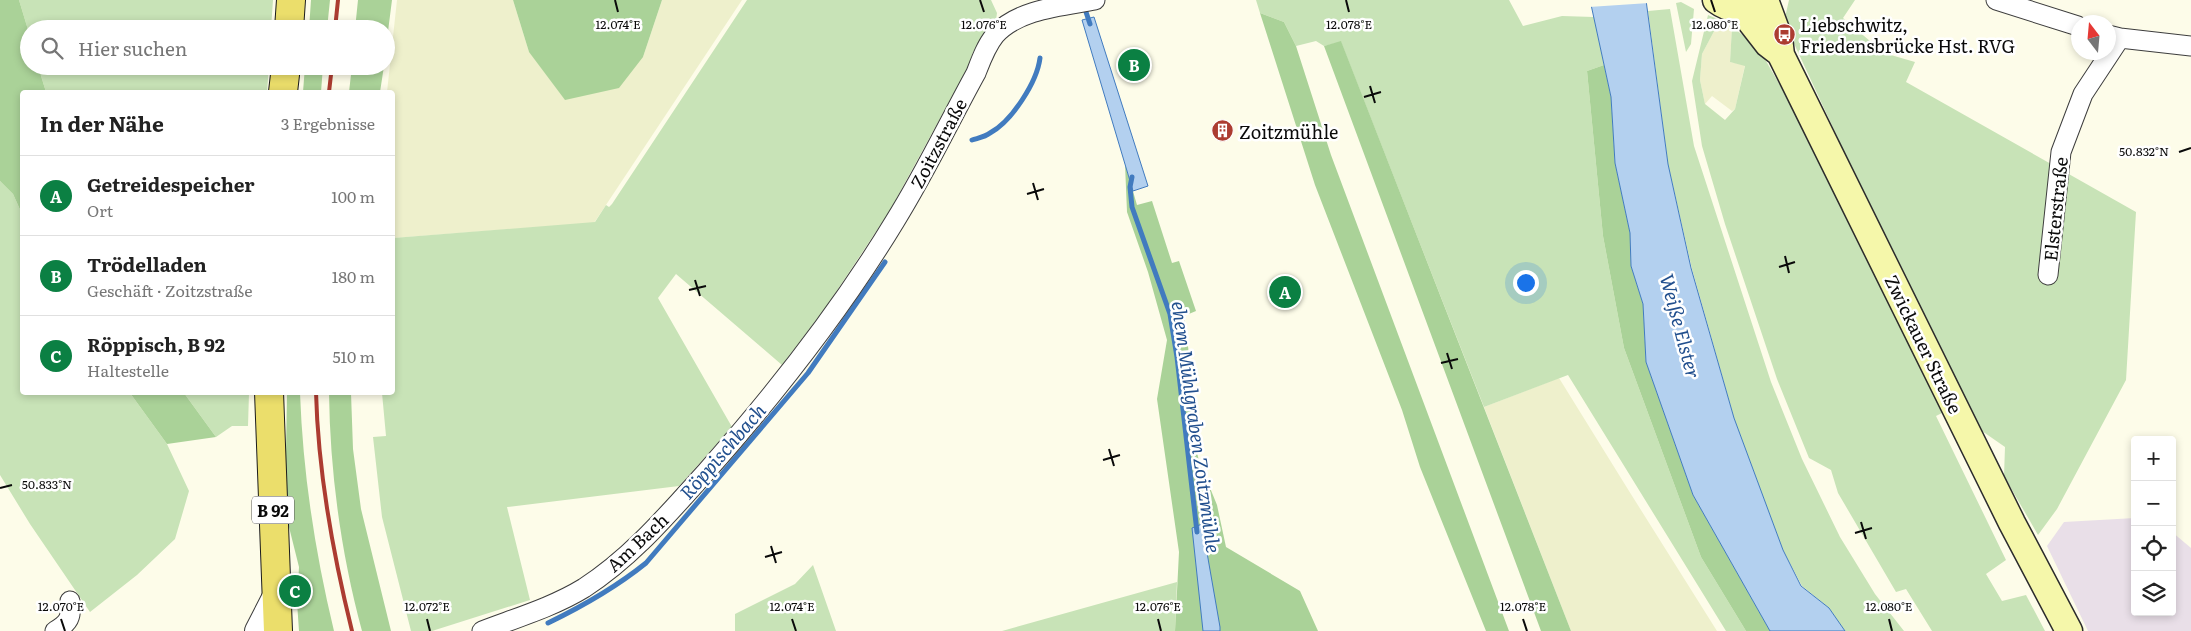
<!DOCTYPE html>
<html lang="de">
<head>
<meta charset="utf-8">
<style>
	:root { --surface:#fff; --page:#f2f2f2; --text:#222; --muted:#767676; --line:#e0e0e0; --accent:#0b8043 }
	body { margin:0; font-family:Literata,serif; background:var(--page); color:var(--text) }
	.controls { position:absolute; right:15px; bottom:15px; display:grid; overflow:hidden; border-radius:5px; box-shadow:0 2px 8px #0003 }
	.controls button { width:45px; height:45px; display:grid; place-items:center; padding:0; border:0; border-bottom:1px solid var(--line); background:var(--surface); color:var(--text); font:25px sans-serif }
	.compass { position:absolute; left:2071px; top:15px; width:45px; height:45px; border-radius:50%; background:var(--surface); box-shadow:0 2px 8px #0003; rotate:344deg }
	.you { position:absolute; left:1525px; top:282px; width:18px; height:18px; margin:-12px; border:4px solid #fff; border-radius:50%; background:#1a73e8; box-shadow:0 0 0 8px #1a73e833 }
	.badge { display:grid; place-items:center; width:32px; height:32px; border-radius:50%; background:var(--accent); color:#fff; font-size:16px; font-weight:700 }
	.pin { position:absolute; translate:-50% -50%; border:2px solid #fff; box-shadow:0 1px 5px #0006 }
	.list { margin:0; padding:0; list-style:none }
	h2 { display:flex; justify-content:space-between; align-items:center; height:65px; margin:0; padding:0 20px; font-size:21px }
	h2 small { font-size:16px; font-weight:400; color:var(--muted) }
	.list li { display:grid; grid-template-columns:32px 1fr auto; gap:15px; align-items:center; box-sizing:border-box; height:80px; padding:0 20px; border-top:1px solid var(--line) }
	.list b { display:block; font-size:19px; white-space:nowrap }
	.list p { margin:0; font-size:16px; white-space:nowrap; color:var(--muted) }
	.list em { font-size:16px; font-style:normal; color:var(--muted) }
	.icon { flex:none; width:28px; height:28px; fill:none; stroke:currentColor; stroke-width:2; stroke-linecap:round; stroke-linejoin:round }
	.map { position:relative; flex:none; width:2191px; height:631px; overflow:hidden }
	.search { position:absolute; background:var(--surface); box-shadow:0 2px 8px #0003; left:20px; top:20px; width:375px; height:55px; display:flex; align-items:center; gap:12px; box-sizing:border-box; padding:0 18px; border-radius:28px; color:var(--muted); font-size:19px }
	.panel { position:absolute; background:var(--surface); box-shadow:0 2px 8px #0003; left:20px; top:90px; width:375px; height:305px; border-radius:5px }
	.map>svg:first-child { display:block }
	.industrial { fill:#e9dfe8 }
	.farmland { fill:#eef0cc }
	.green { fill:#c8e3b7 }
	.forest { fill:#aad298 }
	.water { fill:#b3d0ef; stroke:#417bbf }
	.pier { fill:#fdfce9 }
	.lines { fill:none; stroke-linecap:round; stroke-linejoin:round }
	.stream { stroke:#417bbf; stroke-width:5 }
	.minor-casing { stroke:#3d3d3d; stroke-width:21 }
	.tertiary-casing { stroke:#3d3d3d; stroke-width:26 }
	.secondary-casing { stroke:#2c2c2c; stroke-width:29 }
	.primary-casing { stroke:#1b1b1b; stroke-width:30 }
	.minor { stroke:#fff; stroke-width:19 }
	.tertiary { stroke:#fff; stroke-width:24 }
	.secondary { stroke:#f5f7aa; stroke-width:26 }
	.primary { stroke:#ebde6b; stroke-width:28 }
	.rail { stroke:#ac3c31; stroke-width:4 }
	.ticks { fill:none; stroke:#0a0a0a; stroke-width:2 }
	.labels { text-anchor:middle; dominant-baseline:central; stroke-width:5; stroke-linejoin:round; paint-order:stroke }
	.shield { fill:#fff; stroke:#545454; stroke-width:1 }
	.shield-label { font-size:16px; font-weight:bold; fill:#0a0a0a }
	.poi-label { font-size:18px; fill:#0a0a0a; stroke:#fff; text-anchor:start }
	.street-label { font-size:18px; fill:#0a0a0a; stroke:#fff }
	.water-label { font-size:19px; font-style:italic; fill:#214f8e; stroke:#fff }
	.ticks-label { font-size:12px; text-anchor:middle; fill:#0a0a0a; stroke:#fff; stroke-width:5; stroke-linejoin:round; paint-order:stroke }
</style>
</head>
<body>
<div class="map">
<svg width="2191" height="631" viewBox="0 0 2191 631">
	<rect width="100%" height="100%" fill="#fdfce9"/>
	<!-- industrial -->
	<path class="industrial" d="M2135 518V612H2172V532L2191 548V631H2088L2047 546 2064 522Z"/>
	<!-- farmland -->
	<path class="farmland" d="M397 0H513L529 52 643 57 662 0H742L594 223 393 238 392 92H387Z
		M1720 20 1732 27 1730 62 1745 65 1735 109 1732 111 1712 96 1705 104 1700 80 1702 54Z
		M1559 378 1629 491 1717 631H1571L1484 407Z"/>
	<!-- green -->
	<path class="green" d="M19 0H273L271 29H29V33Z
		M747 0H991L997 13 996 20 973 52 968 67 889 212 826 307 782 365 676 274 658 298 732 427 679 486 507 507 530 600 432 631H411L382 517 373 437 386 436 382 393 392 392 393 238 595 222 606 205 609 207 612 204Z
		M1256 0H1509L1523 26 1562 16 1594 17 1604 65 1587 71 1603 236 1624 348 1701 557 1746 631H1726L1568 375 1484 407 1341 42 1324 46 1316 41 1296 46 1284 22 1260 13Z
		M1789 0H1855L1843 18 1884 53 1915 62 1906 82 2136 212 2126 380 2057 509 2038 535 2004 476 2005 447 1982 431 1861 188 1784 22Z
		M1681 2 1694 9 1691 44 1686 52 1676 3Z
		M1670 9 1694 146 1771 382 1802 459 1840 537 1875 594 1904 631H1845L1829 608 1802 586 1783 550 1734 418 1692 269 1668 164 1648 11Z
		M1708 15 1720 20 1702 54 1700 80 1705 104 1725 120 1735 109 1745 66 1730 62 1732 27 1744 36 1751 35 1803 125 1946 411 1936 416 2006 560 1986 574 2002 601 2026 595 2045 631H1932L1906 589 1896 592 1838 493 1831 470 1809 458 1777 379 1725 224 1702 146 1692 81Z
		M38 66H269L267 92H46Z
		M0 181 13 194 22 214V392L130 393 167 444 189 491 175 539 137 575 90 612 30 524 0 475Z
		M184 393H249L248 426H232L216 437Z
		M813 565 836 631H735V614L795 584Z
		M1177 582 1175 631H1002Z"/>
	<!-- forest -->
	<path class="forest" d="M0 0H19L29 33V66H38L46 92H22V214L13 194 0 181Z
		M311 0H330L327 29H309Z
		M358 0H392L386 47V29H355Z
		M513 0H662L643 57 619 88 565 100 529 52Z
		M1260 13 1284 22 1296 46 1331 155 1509 631H1486L1420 467 1402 410 1315 185Z
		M1341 41 1571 631H1541L1324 46Z
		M1604 65 1611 97 1615 163 1630 233 1631 266 1643 304 1646 362 1693 495 1770 631H1746L1701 557 1624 348 1603 236 1587 71Z
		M305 66H323L321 92H303Z
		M352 66H384L380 92H349Z
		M1125 164 1137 205 1152 201 1172 263 1179 261 1196 311 1184 316 1192 377V431L1199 461 1217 505 1226 547 1300 591 1318 631H1175L1179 552 1157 399 1167 340 1148 272 1127 212Z
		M130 393H184L216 437 167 444Z
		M287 393H300C303 474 315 552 334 631H299L297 602 299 567 285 511Z
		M329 393H351L353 449 361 509 391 631H362C341 553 330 473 329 393Z"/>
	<!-- water -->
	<path class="water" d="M1590 0H1646L1668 164 1691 268 1734 418 1783 550 1801 586 1829 608 1845 631H1770L1693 495 1646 362 1643 304 1631 266 1630 233 1615 163 1611 97Z
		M1094 17 1148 186 1133 191 1082 20Z
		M1202 524 1220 627V631H1203L1192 528Z"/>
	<!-- pier -->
	<path class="pier" d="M1587 0H1649V3L1589 7Z"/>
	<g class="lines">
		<!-- stream -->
		<path class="stream" d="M1084 6 1090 24
			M972 140C978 138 985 137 990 133 1012 121 1037 82 1040 58
			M1132 177 1130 187 1132 207 1170 314 1177 357 1197 532
			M548 623C583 606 615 588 646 563L808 373 885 262"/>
		<defs>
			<path id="minor" d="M1996 0 2078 26
				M2108 35 2120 38 2191 46
				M2048 275 2061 152 2083 94 2120 38
				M55 631C69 623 72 617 70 601
				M482 631C516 618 553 607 584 588 632 557 668 514 706 472 775 394 841 310 895 221 925 173 949 122 976 73 981 60 986 46 995 35 1018 9 1063 6 1095 0"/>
			<path id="tertiary" d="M257 631 277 592"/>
			<path id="secondary" d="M1716 0C1728 9 1742 11 1755 4
				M1765 0 1779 38 1781 55 2012 523 2069 631
				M1740 8 1768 44 1781 54"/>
			<path id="primary" d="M289 29 291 0
				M283 92 286 66
				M269 392 278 631"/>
		</defs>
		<!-- minor casing -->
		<use href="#minor" class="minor-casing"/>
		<!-- tertiary casing -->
		<use href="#tertiary" class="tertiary-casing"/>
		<!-- secondary casing -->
		<use href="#secondary" class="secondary-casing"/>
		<!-- primary casing -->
		<use href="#primary" class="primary-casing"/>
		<!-- minor -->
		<use href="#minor" class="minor"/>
		<!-- tertiary -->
		<use href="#tertiary" class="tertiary"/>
		<!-- secondary -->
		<use href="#secondary" class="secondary"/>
		<!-- primary -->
		<use href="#primary" class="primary"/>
		<!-- rail -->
		<path class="rail" d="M335 29 338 0
			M329 92 332 66
			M316 392C318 472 333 554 352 631"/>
	</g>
	<!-- ticks -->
	<path class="ticks" d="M615 0 618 12M980 0 984 12M1346 0 1349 12M1711 0 1715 12M1370 86 1375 103M1364 97 1381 92M2179 152 2191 148M1033 183 1038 200M1027 194 1044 189M1785 256 1789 273M1779 267 1795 262M695 280 700 296M689 290 706 286M1447 353 1452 369M1441 363 1458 359M1109 449 1114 466M1103 460 1120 455M0 488 12 485M1861 522 1866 539M1855 533 1872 528M771 546 776 563M765 557 782 552M61 619 65 631M427 619 430 631M792 619 796 631M1158 619 1161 631M1523 619 1527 631M1889 619 1892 631"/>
	<!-- icons -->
	<defs>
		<symbol id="bus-disc" viewBox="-11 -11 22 22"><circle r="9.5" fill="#ac3c31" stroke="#fff"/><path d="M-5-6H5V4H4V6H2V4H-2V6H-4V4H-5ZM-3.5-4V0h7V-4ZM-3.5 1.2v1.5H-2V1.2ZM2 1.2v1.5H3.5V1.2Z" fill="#fff"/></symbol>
		<symbol id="building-disc" viewBox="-11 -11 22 22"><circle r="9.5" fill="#ac3c31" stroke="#fff"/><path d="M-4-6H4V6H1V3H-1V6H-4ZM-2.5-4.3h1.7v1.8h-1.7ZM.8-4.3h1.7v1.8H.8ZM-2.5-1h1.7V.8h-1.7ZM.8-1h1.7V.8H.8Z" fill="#fff"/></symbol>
	</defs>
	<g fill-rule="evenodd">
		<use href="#bus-disc" x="1772" y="22" width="25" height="25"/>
		<use href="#building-disc" x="1210" y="118" width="25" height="25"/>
	</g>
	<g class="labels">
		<!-- shield labels -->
		<rect class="shield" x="252" y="496.5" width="42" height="27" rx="4"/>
		<g class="shield-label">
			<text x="273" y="510">B 92</text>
		</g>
		<!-- poi labels -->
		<g class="poi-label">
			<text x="1800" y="24">Liebschwitz,<tspan x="1800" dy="21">Friedensbrücke Hst. RVG</tspan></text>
			<text x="1239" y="131">Zoitzmühle</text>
		</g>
		<!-- street labels -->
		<g class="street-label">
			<text transform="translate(938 143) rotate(-62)">Zoitzstraße</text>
			<text transform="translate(2055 209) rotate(-84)">Elsterstraße</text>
			<text transform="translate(1924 344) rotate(64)">Zwickauer Straße</text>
			<text transform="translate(637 542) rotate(-43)">Am Bach</text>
		</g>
		<!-- water labels -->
		<g class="water-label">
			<text transform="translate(1681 326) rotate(75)">Weiße Elster</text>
			<text transform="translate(1197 427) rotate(82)">ehem Mühlgraben Zoitzmühle</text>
			<text transform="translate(722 451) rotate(-49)">Röppischbach</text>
		</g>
	</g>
	<g class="ticks-label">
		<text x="618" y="29">12.074°E</text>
		<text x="984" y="29">12.076°E</text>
		<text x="1349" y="29">12.078°E</text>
		<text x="1715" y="29">12.080°E</text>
		<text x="2144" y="156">50.832°N</text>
		<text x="47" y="489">50.833°N</text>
		<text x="427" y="611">12.072°E</text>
		<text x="792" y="611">12.074°E</text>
		<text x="1158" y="611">12.076°E</text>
		<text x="1523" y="611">12.078°E</text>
		<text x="1889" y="611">12.080°E</text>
		<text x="61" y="611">12.070°E</text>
	</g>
</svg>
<div class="controls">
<button>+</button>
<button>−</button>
<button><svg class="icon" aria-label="locate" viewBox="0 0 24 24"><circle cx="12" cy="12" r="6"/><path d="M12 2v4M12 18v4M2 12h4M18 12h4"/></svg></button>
<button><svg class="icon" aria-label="layers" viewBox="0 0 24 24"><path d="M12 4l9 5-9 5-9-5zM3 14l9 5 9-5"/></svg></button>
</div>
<svg class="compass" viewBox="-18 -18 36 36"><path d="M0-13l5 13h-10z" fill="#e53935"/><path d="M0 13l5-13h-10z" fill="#767676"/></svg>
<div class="you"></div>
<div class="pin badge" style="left:1285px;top:292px">A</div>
<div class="pin badge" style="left:1134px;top:65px">B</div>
<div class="pin badge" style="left:295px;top:591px">C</div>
<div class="search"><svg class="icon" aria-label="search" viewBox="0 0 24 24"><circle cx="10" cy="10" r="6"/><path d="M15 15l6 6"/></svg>Hier suchen</div>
<section class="panel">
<h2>In der Nähe<small>3 Ergebnisse</small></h2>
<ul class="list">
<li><span class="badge">A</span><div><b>Getreidespeicher</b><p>Ort</p></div><em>100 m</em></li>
<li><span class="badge">B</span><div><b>Trödelladen</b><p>Geschäft · Zoitzstraße</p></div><em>180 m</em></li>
<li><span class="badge">C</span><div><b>Röppisch, B 92</b><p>Haltestelle</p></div><em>510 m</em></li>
</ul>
</section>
</div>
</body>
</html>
